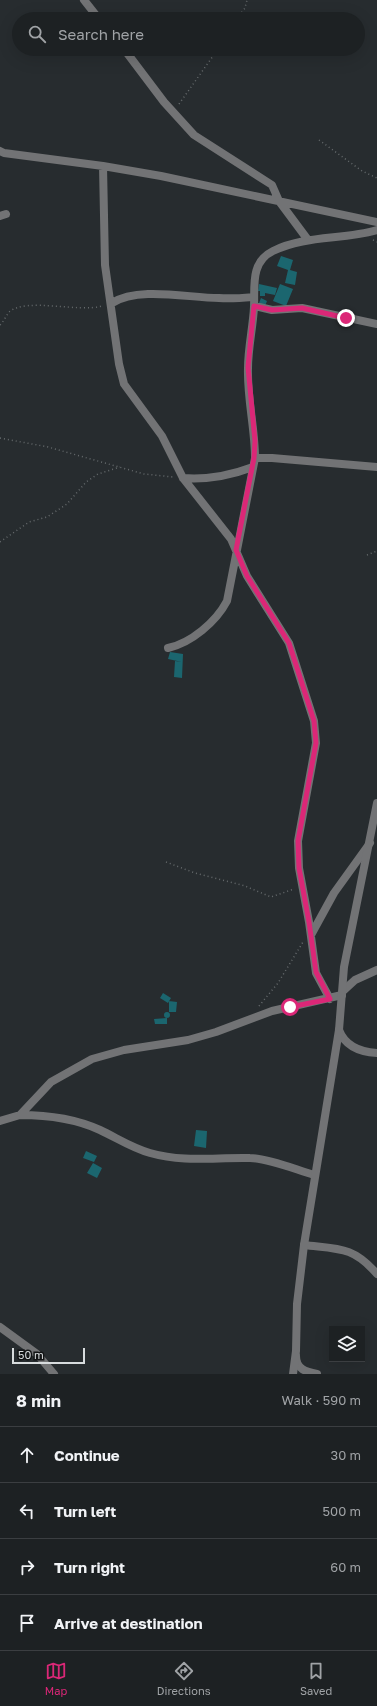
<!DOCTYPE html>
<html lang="en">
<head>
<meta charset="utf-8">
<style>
	:root { --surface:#1d2123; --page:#2a2e30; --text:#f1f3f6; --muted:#a0a3a6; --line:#3b3e41; --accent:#db2777 }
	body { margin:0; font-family:"Golos Text",sans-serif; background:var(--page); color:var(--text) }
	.controls { position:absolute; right:12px; bottom:12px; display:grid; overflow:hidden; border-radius:0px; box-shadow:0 4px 16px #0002 }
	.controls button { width:36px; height:36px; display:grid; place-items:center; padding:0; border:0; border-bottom:1px solid var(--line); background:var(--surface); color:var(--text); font:20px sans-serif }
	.scale { position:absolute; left:12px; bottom:10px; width:73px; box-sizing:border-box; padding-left:4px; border:2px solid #d8dcde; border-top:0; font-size:11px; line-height:14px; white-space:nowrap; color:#d8dcde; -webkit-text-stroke:3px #121415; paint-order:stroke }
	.stop { position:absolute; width:12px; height:12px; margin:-9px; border:3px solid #db2777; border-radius:50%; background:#fff }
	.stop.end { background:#db2777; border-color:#fff; box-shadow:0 1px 4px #0008 }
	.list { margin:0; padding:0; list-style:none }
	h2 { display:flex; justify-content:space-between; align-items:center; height:52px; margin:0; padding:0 16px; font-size:17px }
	h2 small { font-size:13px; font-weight:400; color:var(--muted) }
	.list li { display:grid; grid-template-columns:26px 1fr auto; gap:12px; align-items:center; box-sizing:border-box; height:56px; padding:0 16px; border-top:1px solid var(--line) }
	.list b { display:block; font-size:15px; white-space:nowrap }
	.list em { font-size:13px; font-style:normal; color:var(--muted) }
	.icon { flex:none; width:22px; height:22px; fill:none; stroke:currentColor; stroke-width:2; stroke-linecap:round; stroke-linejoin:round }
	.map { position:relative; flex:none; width:377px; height:1374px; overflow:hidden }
	.search { position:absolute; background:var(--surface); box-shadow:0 4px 16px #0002; left:12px; right:12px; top:12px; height:44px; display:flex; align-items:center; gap:10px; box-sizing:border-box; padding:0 14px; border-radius:22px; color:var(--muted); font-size:15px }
	.sheet { height:276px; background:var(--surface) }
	nav { display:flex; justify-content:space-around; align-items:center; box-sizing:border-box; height:56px; border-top:1px solid var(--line); background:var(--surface); font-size:11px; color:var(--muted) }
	nav a { display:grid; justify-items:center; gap:2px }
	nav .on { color:var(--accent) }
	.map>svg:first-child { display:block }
	.building { fill:#1b666f }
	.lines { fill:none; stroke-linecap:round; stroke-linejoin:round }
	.path { stroke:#666b6d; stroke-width:1.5; stroke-dasharray:1 3; stroke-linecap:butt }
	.minor { stroke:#727375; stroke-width:8 }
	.tertiary { stroke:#727375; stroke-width:8 }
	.route { stroke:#db2777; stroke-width:5 }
</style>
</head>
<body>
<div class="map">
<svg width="377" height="1374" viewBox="0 0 377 1374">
	<rect width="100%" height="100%" fill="#272c2f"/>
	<!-- building -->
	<path class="building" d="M281 256 293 260 290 270 297 272 295 285 285 283 288 270 277 266Z
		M259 284 277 288 275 295 265 293V296H260V291H258Z
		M280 284 293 289 286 306 273 301Z
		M261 298 267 301 265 306 259 303Z
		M170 652 183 654 182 678 174 677 175 661 182 662 168 659Z
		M163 993 171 998 168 1003 160 998Z
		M169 1001 177 1002 176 1012H169Z
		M164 1015a3 3 0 1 1 6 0a3 3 0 1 1-6 0Z
		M167 1018V1024H155L154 1019Z
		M196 1130 207 1131 206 1148 194 1146Z
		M86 1151 97 1156 94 1162 83 1158Z
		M93 1163 102 1168 97 1178 87 1173Z"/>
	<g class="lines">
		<!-- path -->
		<path class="path" d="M237 19 245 8 247 0
			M179 104 218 49
			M319 140 362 171 377 178
			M373 240 377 242
			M0 325C4 321 6 316 9 312 26 297 80 313 102 306
			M0 438 48 447 144 474 173 477
			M0 542 29 522 47 517 67 504 86 482 98 474 120 467
			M367 555 377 551
			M166 862 195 873 245 886 271 897 294 889
			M259 1006 278 983 303 942"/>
		<!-- minor -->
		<path class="minor" d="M84 0 99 19
			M124 49 164 102 194 135 272 185 279 201 308 240
			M0 151 4 153 103 166 161 176 377 222
			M103 166 105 265 119 364 124 384 162 436 183 478 231 539 247 576 289 643 314 721 316 743 298 841 299 868 309 922 316 973 330 999
			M0 216 6 214
			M112 303C139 286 188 298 219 298 231 299 242 298 254 297
			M255 306 272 310 302 308 377 324
			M255 458H272L377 467
			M183 478C208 480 229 476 253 467
			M168 648C191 643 216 622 227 601L255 458C255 428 247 398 248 368 248 348 253 327 254 307 255 287 250 262 273 251 305 235 343 240 377 230
			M311 935 334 893 370 843
			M343 991 355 980 377 970
			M339 1030C345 1046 360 1052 377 1053
			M20 1115C48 1115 74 1118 100 1130 117 1138 132 1148 150 1153 185 1163 215 1157 250 1158 268 1158 297 1170 315 1175
			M0 1121 20 1115 51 1082 92 1059 124 1050 188 1040 216 1032 272 1011 342 995
			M304 1245C338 1249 353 1246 377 1274
			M0 1327 37 1354 54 1374
			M296 1356C296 1369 306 1372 317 1374"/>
		<!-- tertiary -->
		<path class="tertiary" d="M293 1374 296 1351 297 1304 304 1245 339 1030 344 967 377 803"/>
	</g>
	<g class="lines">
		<!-- route -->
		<path class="route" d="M290 1007 330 999 316 972 309 922 299 868 298 841 316 743 314 721 289 643 247 576 236 550 254 458 255 441 248 367 254 306 272 310 302 308 346 318"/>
	</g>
</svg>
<div class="controls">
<button><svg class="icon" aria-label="layers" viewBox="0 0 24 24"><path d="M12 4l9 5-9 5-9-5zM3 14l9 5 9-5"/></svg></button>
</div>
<div class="scale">50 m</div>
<div class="stop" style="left:290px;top:1007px"></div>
<div class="stop end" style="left:346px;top:318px"></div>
<div class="search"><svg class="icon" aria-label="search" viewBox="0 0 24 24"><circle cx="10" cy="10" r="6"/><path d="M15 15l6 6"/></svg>Search here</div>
</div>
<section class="sheet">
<h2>8 min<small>Walk · 590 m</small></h2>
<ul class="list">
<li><svg class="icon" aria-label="ahead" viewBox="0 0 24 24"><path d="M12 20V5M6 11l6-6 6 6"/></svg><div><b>Continue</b></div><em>30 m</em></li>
<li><svg class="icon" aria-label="left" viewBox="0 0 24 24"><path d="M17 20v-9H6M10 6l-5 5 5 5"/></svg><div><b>Turn left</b></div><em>500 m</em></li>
<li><svg class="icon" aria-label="right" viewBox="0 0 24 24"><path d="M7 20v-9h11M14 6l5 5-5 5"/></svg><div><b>Turn right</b></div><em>60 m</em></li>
<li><svg class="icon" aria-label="arrive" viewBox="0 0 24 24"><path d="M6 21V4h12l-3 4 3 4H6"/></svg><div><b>Arrive at destination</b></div></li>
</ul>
</section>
<nav>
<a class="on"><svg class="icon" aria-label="map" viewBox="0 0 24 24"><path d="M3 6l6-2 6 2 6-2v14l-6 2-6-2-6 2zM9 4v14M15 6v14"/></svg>Map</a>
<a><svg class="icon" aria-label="directions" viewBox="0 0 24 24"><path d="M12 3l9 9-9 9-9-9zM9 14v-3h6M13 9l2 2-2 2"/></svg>Directions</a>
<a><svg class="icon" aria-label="saved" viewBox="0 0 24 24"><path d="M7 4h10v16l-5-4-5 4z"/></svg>Saved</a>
</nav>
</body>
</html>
